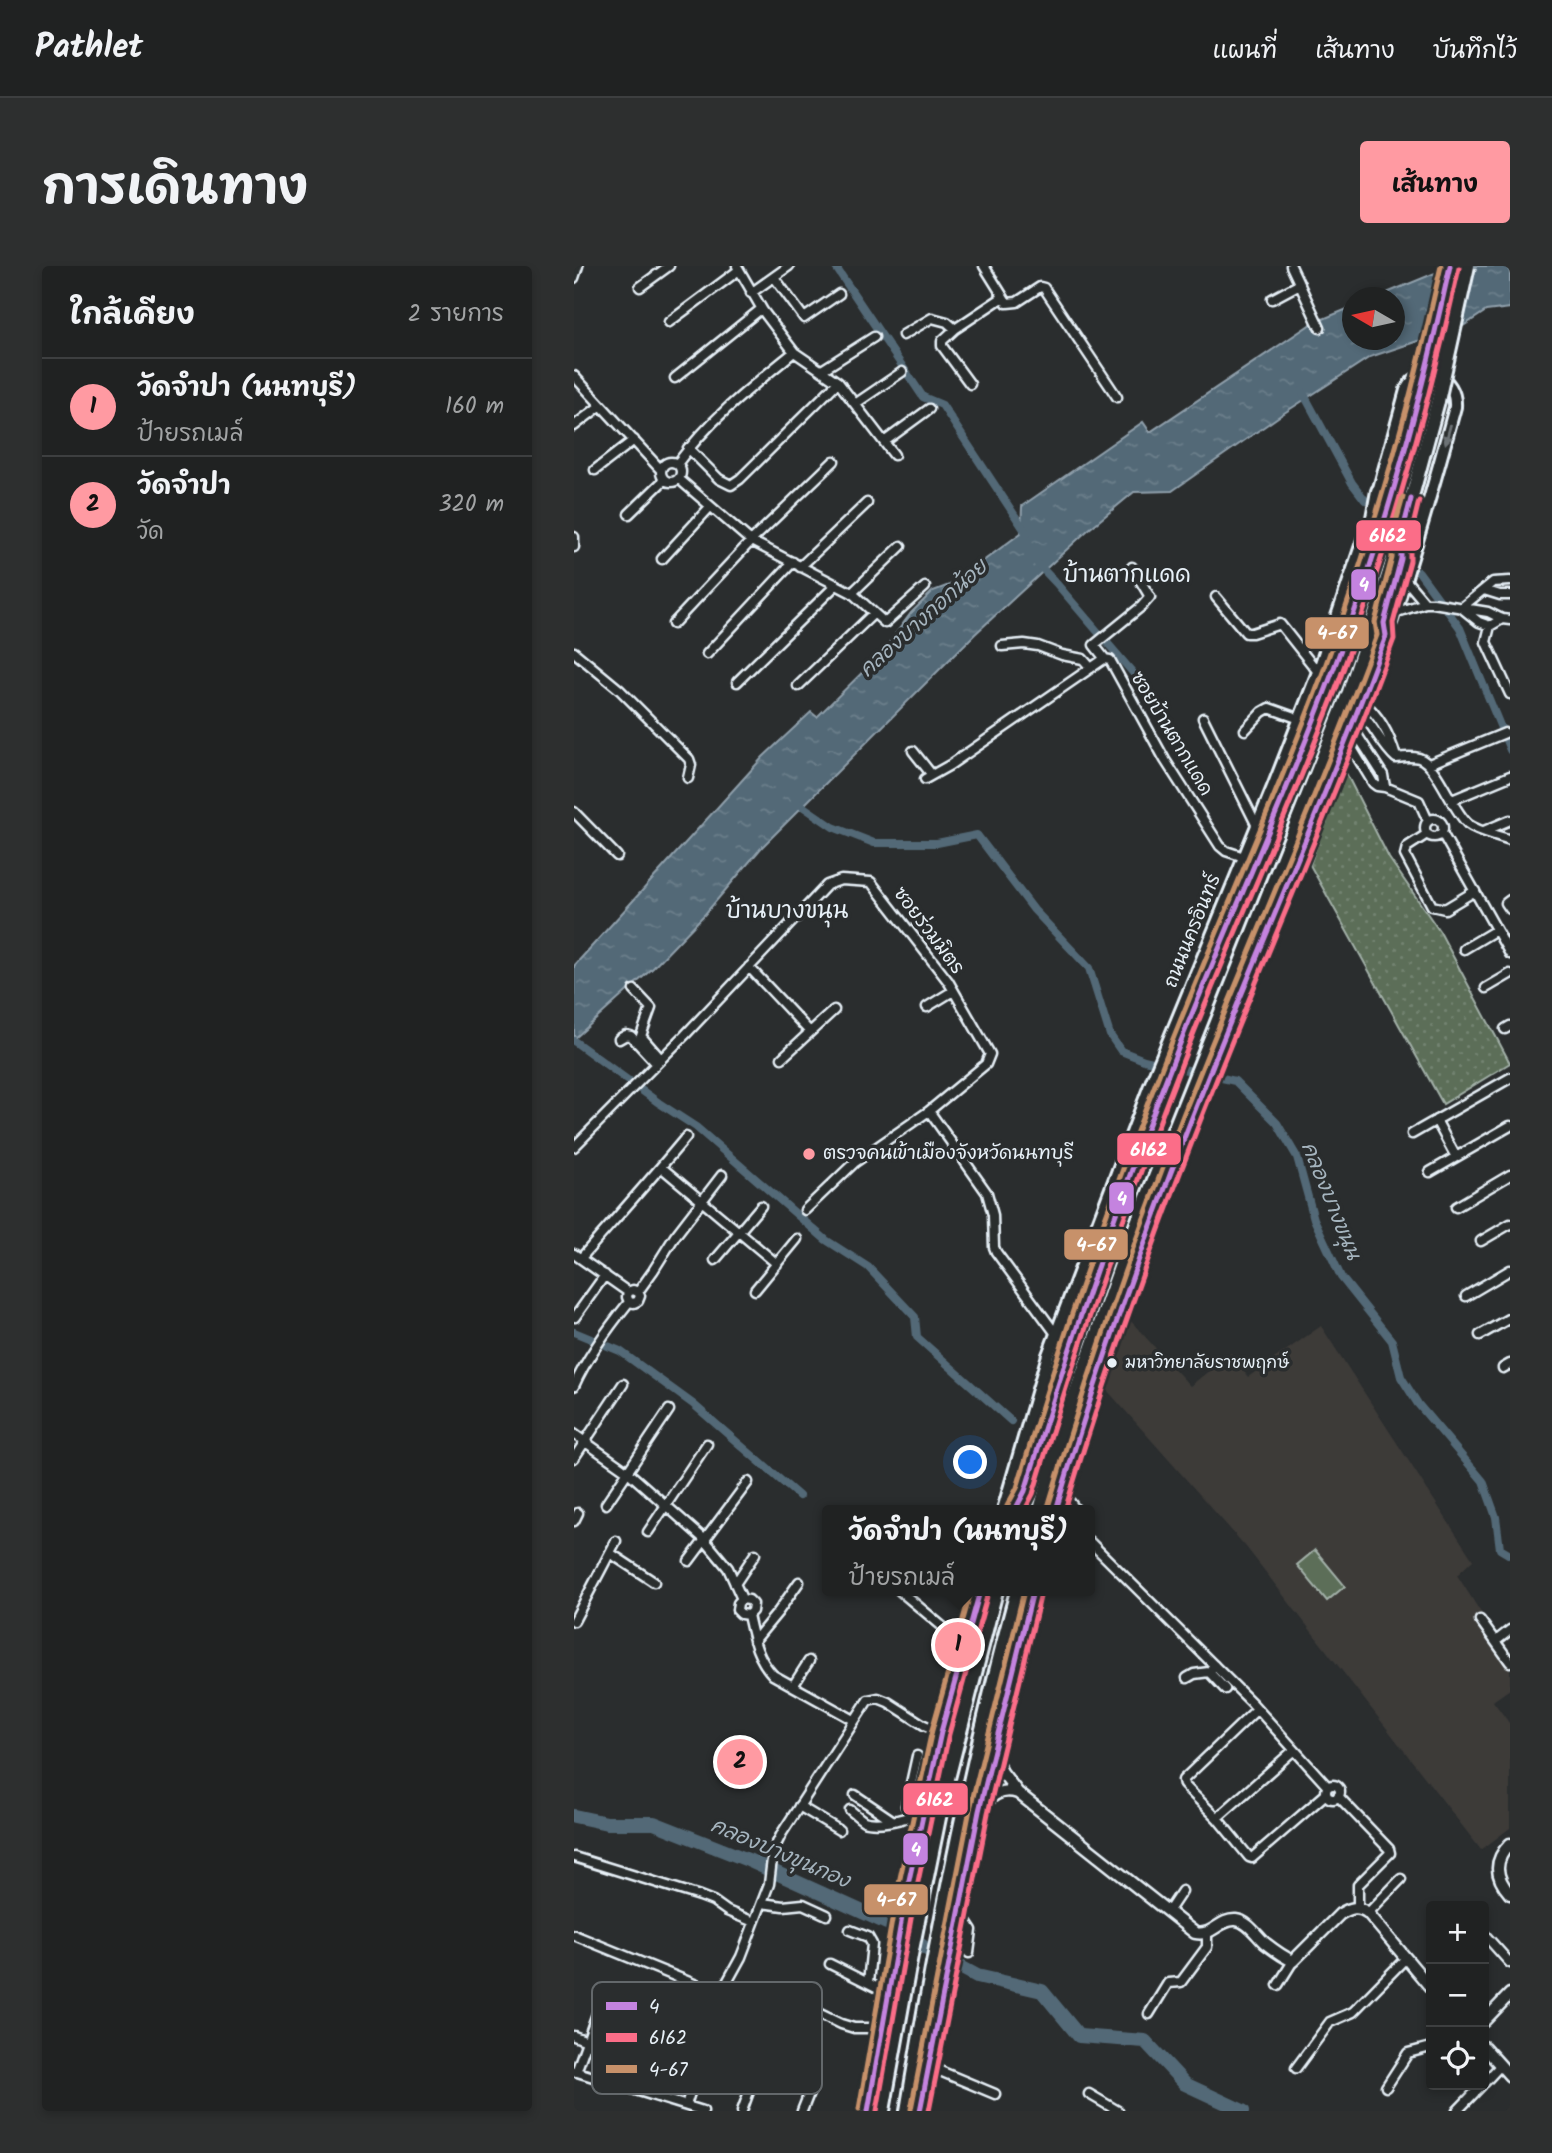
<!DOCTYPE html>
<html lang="th">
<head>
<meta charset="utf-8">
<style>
	:root { --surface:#202222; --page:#2d2f2f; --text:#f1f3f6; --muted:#a2a4a5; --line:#3d3f40; --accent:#ff9aa2 }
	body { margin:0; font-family:Kalam,"Playpen Sans Thai",sans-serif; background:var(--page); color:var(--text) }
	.controls { position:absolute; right:21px; bottom:21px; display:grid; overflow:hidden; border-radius:7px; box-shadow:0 4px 10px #0003 }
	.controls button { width:63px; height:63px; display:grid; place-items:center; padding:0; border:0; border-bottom:2px solid var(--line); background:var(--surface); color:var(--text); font:35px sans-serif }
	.compass { position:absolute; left:768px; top:21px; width:63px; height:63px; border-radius:50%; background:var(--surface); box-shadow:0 4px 10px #0003; rotate:279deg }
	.you { position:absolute; left:397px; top:1197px; width:24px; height:24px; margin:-18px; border:5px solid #fff; border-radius:50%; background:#1a73e8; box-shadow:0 0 0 10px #1a73e833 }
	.badge { display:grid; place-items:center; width:46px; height:46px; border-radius:50%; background:var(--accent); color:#111; font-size:23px; font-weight:700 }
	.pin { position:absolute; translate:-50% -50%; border:4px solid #fff; box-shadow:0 2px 7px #0006 }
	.popup { position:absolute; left:248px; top:1239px; width:273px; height:91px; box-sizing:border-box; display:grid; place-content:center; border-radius:7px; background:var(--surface); filter:drop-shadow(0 2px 5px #0005); font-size:23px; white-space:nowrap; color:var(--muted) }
	.popup b { font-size:26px; color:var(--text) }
	.popup::after { content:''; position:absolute; left:50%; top:100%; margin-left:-14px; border:14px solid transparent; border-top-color:var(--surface) }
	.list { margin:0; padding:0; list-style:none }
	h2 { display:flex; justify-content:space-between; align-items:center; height:91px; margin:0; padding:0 28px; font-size:30px }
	h2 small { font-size:23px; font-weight:400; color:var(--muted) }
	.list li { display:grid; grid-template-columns:46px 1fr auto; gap:21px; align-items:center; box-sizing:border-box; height:98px; padding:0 28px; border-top:2px solid var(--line) }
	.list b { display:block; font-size:26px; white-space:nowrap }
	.list p { margin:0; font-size:23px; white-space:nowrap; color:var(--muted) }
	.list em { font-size:23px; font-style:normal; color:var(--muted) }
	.icon { flex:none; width:38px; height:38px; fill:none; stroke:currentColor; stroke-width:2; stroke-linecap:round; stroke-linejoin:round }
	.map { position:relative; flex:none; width:936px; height:1845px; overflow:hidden; border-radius:7px }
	header { display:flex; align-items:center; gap:42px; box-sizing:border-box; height:98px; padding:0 35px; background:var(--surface); border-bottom:2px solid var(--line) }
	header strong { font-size:33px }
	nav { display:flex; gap:38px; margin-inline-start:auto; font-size:24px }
	.intro { display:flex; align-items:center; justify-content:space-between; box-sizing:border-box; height:168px; padding:0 42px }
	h1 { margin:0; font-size:49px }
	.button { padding:18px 32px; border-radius:7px; background:var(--accent); color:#111; font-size:24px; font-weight:700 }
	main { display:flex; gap:42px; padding:0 42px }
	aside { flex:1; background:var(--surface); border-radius:7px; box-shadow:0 4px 10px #0003 }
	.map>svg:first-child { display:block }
	.built { fill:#3c3a38 }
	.grass { fill:url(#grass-dots); stroke:#a2b0a8; stroke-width:2 }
	.park { fill:#5b6e58; stroke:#a2b0a8; stroke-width:2 }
	.water { fill:url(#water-ripples); stroke:#8f9fab; stroke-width:2 }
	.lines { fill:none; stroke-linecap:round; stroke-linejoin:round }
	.canal { stroke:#536977; stroke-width:8 }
	.river { stroke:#536977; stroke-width:14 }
	.minor-casing { stroke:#e8f1f8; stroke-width:13 }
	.tertiary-casing { stroke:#e8f1f8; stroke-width:15 }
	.secondary-casing { stroke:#e8f1f8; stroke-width:16 }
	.primary-casing { stroke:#e8f1f8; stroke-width:18 }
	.minor { stroke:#2a2d2e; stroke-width:8 }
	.tertiary { stroke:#2a2d2e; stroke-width:10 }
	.secondary { stroke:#2a2d2e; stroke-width:10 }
	.primary { stroke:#2a2d2e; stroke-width:12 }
	.primary-bridge-casing { stroke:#e8f1f8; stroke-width:18; stroke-linecap:butt }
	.primary-bridge { stroke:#2a2d2e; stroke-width:12 }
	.bus-1-casing { stroke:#2a2d2e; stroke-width:10 }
	.bus-2-casing { stroke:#2a2d2e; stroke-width:10 }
	.bus-3-casing { stroke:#2a2d2e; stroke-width:10 }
	.bus-1 { stroke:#c483df; stroke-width:5 }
	.bus-2 { stroke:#fb6d88; stroke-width:5 }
	.bus-3 { stroke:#c7916a; stroke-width:5 }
	.oneway { fill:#6c7275 }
	.poi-dot { fill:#ff9aa2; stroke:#2a2d2e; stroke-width:2.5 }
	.bus-dot { fill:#e8f1f8; stroke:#2a2d2e; stroke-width:2.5 }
	.labels { text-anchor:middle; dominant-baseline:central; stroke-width:7; stroke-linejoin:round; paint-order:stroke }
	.bus-label { font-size:17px; fill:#e8f1f8; stroke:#2a2d2e; text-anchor:start }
	.street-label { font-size:19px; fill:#e8f1f8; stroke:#2a2d2e }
	.poi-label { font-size:19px; fill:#e8f1f8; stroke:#2a2d2e; text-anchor:start }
	.water-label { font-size:21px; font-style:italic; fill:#a5b4be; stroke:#2a2d2e }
	.quarter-label { font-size:23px; fill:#e8f1f8; stroke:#2a2d2e }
	.key { fill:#2a2d2e; stroke:#63686b; stroke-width:2 }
	.key-label { font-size:19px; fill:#e8f1f8 }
	.line-badge { stroke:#2a2d2e; stroke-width:2.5 }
	.badge-label { font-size:19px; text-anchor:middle; font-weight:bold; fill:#fff }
</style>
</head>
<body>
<header>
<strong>Pathlet</strong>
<nav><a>แผนที่</a><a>เส้นทาง</a><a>บันทึกไว้</a></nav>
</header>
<div class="intro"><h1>การเดินทาง</h1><a class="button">เส้นทาง</a></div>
<main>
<aside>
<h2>ใกล้เคียง<small>2 รายการ</small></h2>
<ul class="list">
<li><span class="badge">1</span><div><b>วัดจำปา (นนทบุรี)</b><p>ป้ายรถเมล์</p></div><em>160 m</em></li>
<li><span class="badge">2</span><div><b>วัดจําปา</b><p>วัด</p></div><em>320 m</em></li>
</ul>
</aside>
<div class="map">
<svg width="936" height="1845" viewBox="0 0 936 1845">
	<defs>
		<pattern id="grass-dots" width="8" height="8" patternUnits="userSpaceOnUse" patternTransform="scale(1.75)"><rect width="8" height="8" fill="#5b6e58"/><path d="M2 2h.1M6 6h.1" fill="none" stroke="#738371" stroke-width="1.8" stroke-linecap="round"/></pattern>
		<pattern id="water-ripples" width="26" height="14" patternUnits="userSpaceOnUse" patternTransform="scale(1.75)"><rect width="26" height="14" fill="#536977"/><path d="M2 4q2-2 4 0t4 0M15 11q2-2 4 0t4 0" fill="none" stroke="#6c7f8b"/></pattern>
	</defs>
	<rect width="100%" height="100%" fill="#2a2d2e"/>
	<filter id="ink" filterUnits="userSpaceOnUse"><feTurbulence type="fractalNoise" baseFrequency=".0143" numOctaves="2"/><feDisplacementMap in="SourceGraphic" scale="14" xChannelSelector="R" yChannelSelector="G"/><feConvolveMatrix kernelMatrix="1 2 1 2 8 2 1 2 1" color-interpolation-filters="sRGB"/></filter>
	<g filter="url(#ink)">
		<!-- built -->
		<path class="built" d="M556 1054 616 1120 657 1087 674 1111 747 1060 899 1294 883 1309 936 1392V1423L919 1435 936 1458V1562L907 1584 672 1281 532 1123Z"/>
		<!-- grass -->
		<path class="grass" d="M770 503 815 592 866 666 936 797 869 838 736 599Z"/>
		<!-- park -->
		<path class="park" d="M741 1284 771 1320 753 1335 723 1299Z"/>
		<!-- water -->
		<path class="water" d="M878 0H936V42L912 45 889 60 796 91 704 151 598 225 560 226 514 264 401 368 188 581 131 648 79 702 0 773V700L189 491 237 446 243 451 306 389 337 347 359 325 378 318 447 267 448 240 569 156 576 166 737 58 778 41V74H820V32L803 31Z"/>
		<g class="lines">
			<!-- canal -->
			<path class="canal" d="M261 0 349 131 368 139 453 268
				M728 125 778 217 791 234
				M464 298 482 317 572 422
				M845 306 886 362 936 484
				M221 535 259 561 300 577H363L403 569 460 644 515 702 536 769 547 785 570 794 661 815 703 857 723 891 740 953 767 1011 818 1075 827 1111 844 1138 909 1215 922 1251 926 1283 936 1289
				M0 775 85 837 122 861 252 974 294 1001 341 1051 343 1071 437 1155
				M0 1066 46 1085 119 1138 225 1230"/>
			<!-- river -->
			<path class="river" d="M0 1550 33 1557H80L174 1594 313 1657 353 1683 403 1710 468 1725 505 1770 571 1775 611 1818 669 1845"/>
			<defs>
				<path id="minor" d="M163 0 189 45 220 86 264 116 320 189
					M410 0 433 37 443 36 466 21 470 22 543 131
					M717 0 746 62
					M200 11 230 52 265 28
					M0 12 4 0
					M66 21 95 0
					M177 27 215 0
					M698 33 726 18
					M95 56 165 4
					M381 63 368 75V80L396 118
					M329 69 358 52 373 56 381 63 429 31
					M248 104 300 71
					M0 110 87 204
					M101 112 187 43
					M281 138 328 106
					M0 160 26 140
					M310 176 355 143
					M114 182 145 213 157 219 166 213 264 116
					M87 206a10 10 0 1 1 20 0a10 10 0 1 1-20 0Z
					M103 198C137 152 176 122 220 86
					M21 204 60 174
					M105 213 177 275 278 327 311 357 351 321
					M55 248 90 214
					M0 271V281
					M88 293 136 241
					M226 301 293 237
					M830 312 851 337
					M910 324 926 329H936
					M278 327 327 280
					M642 331 672 367H678L706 358 744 406
					M887 342 919 316 936 315
					M890 344 905 356 916 360
					M820 347 851 337H859L914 346 928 353 936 354
					M928 353 916 360 912 376 936 428
					M99 358 177 275 260 195
					M428 380 450 378 464 380 488 389 509 393 517 402
					M0 386 46 424 115 493 117 499 114 512
					M133 388 219 296
					M531 393 520 379 568 340 576 331 558 301
					M163 416 262 319
					M224 420 300 347
					M788 435C805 449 816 470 822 491
					M784 445C800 458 806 478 822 492 829 491 838 490 845 492 863 498 878 544 894 558 904 566 924 569 936 574
					M629 452 683 560
					M671 464 688 446 695 442 726 453
					M773 474 799 517 803 520 811 521 809 509 778 461
					M339 485 358 509
					M855 498 931 467
					M351 513 376 499 530 393 536 394 591 494 646 580 652 585 670 591
					M811 521 845 535 854 555
					M878 534 936 510
					M0 546 43 590
					M851 562a9 9 0 1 1 18 0a9 9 0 1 1-18 0Z
					M910 565 936 554
					M868 567 936 688
					M853 568 833 581 831 589 858 640 871 643 901 625
					M936 634 932 637 936 643
					M890 683 922 664
					M175 701 236 766
					M912 722 936 708
					M60 724 77 742 67 770 87 793
					M353 741 379 725
					M931 763 936 760
					M45 773 52 769 57 770 82 797
					M208 792 260 744
					M862 854 882 891
					M838 868 936 812
					M0 881 111 769 253 619 267 614 297 616 374 715 416 788 412 798 355 845 413 927 419 949 420 981 422 986 482 1068
					M87 901 203 998
					M856 906 936 860
					M882 941 936 909
					M231 944 280 897 355 845
					M907 975 936 958
					M0 988 54 1026
					M7 992C42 952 78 912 112 871
					M141 994 187 940
					M181 1024 223 973
					M64 1026 59 1024 54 1026 53 1031 55 1036 60 1037 64 1035 66 1030 64 1026 79 1005 101 970 148 909
					M892 1030 936 1004
					M1 1051 31 1009
					M906 1069 936 1052
					M929 1102 936 1098
					M0 1120C14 1089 34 1062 55 1036
					M0 1168 54 1206 130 1273 154 1302 168 1333
					M0 1192 49 1118
					M486 1230 496 1236 502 1244
					M32 1238 95 1144
					M0 1255 4 1247
					M74 1266 133 1178
					M515 1275 678 1437 754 1521
					M36 1287 80 1316
					M115 1295 174 1216
					M161 1318 181 1288
					M326 1325 369 1361 392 1376
					M174 1349 167 1348 163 1344 164 1337 168 1333 175 1334 179 1338 178 1345 174 1349C179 1371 182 1391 199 1409L280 1454
					M906 1354 936 1396
					M0 1355 42 1275
					M180 1375 204 1346 225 1316
					M922 1375 936 1364
					M635 1406 651 1423
					M613 1412 620 1408 635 1406 640 1399
					M219 1420 235 1395
					M683 1443 609 1514 610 1519 643 1552 675 1591 678 1592 752 1528
					M343 1490 332 1540 339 1547 349 1550
					M752 1526a7 7 0 1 1 14 0a7 7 0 1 1-14 0Z
					M281 1529 318 1554
					M764 1530 815 1583 816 1587 784 1619V1642
					M225 1540 265 1564
					M276 1544C280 1547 285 1552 290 1555 300 1559 332 1555 339 1547
					M643 1552 720 1484
					M0 1591 126 1630 139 1635 153 1645 180 1656
					M188 1637 209 1640 229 1638 253 1649
					M594 1646 608 1625
					M794 1647 827 1613
					M383 1651 392 1655 398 1664 395 1687
					M276 1664 294 1671 298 1678 294 1717
					M910 1668 936 1697
					M0 1669 135 1724 145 1725 151 1720 167 1691 195 1618 199 1585 208 1567 294 1434 304 1432 314 1436 350 1459 367 1466
					M256 1698 314 1727
					M704 1719 719 1695
					M575 1748 594 1717 607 1716 633 1681V1667
					M0 1770 13 1775
					M177 1772 189 1779 205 1781 225 1747 238 1744 267 1758 280 1762H308
					M354 1800 421 1828
					M722 1802 756 1756 779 1746 831 1693
					M0 1805 129 1845
					M2 1806 25 1742
					M910 1817 926 1800
					M812 1821 834 1787 857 1781
					M56 1822 79 1759
					M515 1828 544 1845
					M112 1839 132 1778
					M168 1845 185 1798
					M228 1845 238 1820
					M883 1845 908 1819"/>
				<path id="tertiary" d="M418 1486 428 1506 444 1527 621 1667C638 1671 645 1653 662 1654 674 1655 683 1670 691 1677 700 1684 709 1691 719 1695L766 1648C776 1642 784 1639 794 1647L857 1722
					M405 1545C416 1531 425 1521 444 1527
					M936 1578C919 1595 921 1611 936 1628
					M910 1755 936 1728
					M910 1781 936 1810"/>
				<path id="secondary" d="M429 1244 474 1089 575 822 699 521 744 406 793 262
					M482 1244C527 1092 581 941 641 794 701 647 768 501 819 351 842 282 862 211 881 141 883 110 848 94 832 124L802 233
					M294 1845C323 1670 356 1495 406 1325
					M346 1845 405 1545 459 1325"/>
				<path id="primary" d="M791 295 804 225
					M812 370 810 357 824 306
					M485 1198 483 1214 488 1224
					M445 1244C476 1140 510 1038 547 937 561 900 573 862 587 826 678 599 780 378 843 142
					M466 1244 486 1171 554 979 775 426 827 271 864 135
					M404 1330 406 1325
					M309 1845 338 1684 369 1532 422 1325
					M333 1845C362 1670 396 1496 443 1325"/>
			</defs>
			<!-- minor casing -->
			<use href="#minor" class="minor-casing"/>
			<!-- tertiary casing -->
			<use href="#tertiary" class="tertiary-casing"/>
			<!-- secondary casing -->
			<use href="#secondary" class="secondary-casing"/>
			<!-- primary casing -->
			<use href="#primary" class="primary-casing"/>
			<!-- minor -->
			<use href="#minor" class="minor"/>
			<!-- tertiary -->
			<use href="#tertiary" class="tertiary"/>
			<!-- secondary -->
			<use href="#secondary" class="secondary"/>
			<!-- primary -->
			<use href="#primary" class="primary"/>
			<defs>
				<path id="primary-bridge" d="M864 135 894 0
					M843 142 876 0"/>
			</defs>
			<!-- primary-bridge casing -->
			<use href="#primary-bridge" class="primary-bridge-casing"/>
			<!-- primary-bridge -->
			<use href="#primary-bridge" class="primary-bridge"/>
			<defs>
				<path id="bus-1" d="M441 1244 451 1225C497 1073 548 923 607 775 662 638 724 503 774 364 817 245 849 123 876 0
					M482 1244C527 1092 581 943 640 796 697 654 759 514 812 370L810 357 827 293V271L837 233
					M294 1845 332 1628 367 1466 406 1325
					M346 1845 405 1545 459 1325"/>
				<path id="bus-2" d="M451 1244 459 1228C504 1077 556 930 613 784 662 660 718 539 765 415 815 280 854 142 885 2
					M491 1244C536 1094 589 946 648 800 705 658 767 517 820 373L819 357 836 295V272L845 235
					M303 1845 341 1630 375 1468 414 1327
					M355 1845 414 1547 467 1327"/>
				<path id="bus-3" d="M433 1240 443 1222C488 1070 540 920 599 773 648 650 703 530 749 406 798 273 837 138 867 0
					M474 1241C519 1089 572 939 632 792 689 651 750 512 803 369L801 356 818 292V270L829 231
					M285 1843 323 1626 358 1464 397 1325
					M337 1843 396 1543 450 1325"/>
			</defs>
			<!-- bus-1 casing -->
			<use href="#bus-1" class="bus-1-casing"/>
			<!-- bus-2 casing -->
			<use href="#bus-2" class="bus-2-casing"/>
			<!-- bus-3 casing -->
			<use href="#bus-3" class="bus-3-casing"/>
			<!-- bus-1 -->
			<use href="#bus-1" class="bus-1"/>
			<!-- bus-2 -->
			<use href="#bus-2" class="bus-2"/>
			<!-- bus-3 -->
			<use href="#bus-3" class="bus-3"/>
		</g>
		<!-- one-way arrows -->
		<defs><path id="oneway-solid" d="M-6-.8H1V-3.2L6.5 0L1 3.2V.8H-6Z" transform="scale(1.75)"/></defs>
		<use class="oneway" href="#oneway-solid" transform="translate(874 168) rotate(105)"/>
	</g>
	<!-- markers -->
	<circle class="poi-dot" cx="235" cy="888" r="7"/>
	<circle class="bus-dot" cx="538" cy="1097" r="6"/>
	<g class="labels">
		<!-- bus labels -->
		<g class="bus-label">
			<text x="551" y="1097">มหาวิทยาลัยราชพฤกษ์</text>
		</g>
		<!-- street labels -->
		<g class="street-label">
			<text transform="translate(597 468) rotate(59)">ซอยบ้านตากแดด</text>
			<text transform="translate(354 665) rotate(53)">ซอยร่วมมิตร</text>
			<text transform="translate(619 665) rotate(-68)">ถนนนครอินทร์</text>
		</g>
		<!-- poi labels -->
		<g class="poi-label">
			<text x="249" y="888">ตรวจคนเข้าเมืองจังหวัดนนทบุรี</text>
		</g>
		<!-- water labels -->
		<g class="water-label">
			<text transform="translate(350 353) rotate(-42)">คลองบางกอกน้อย</text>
			<text transform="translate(756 935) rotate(68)">คลองบางขนุน</text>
			<text transform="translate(206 1588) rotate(23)">คลองบางขุนกอง</text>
		</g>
		<!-- quarter labels -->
		<g class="quarter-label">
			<text x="553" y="310">บ้านตากแดด</text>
			<text x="213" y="646">บ้านบางขนุน</text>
		</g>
	</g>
	<!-- legend -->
	<rect x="18" y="1716" width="230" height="112" rx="10" class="key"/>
	<rect x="32" y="1736" width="31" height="8" fill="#c483df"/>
	<rect x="32" y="1767" width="31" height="9" fill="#fb6d88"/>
	<rect x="32" y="1799" width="31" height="8" fill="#c7916a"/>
	<g class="key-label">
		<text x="75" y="1747">4</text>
		<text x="75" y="1778">6162</text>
		<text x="75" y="1810">4-67</text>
	</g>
	<g class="line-badge">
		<rect x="781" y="253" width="67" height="33" rx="7" fill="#fb6d88"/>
		<rect x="776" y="302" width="27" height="33" rx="7" fill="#c483df"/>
		<rect x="730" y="350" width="66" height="34" rx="7" fill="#c7916a"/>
		<rect x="542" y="866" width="66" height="34" rx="7" fill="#fb6d88"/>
		<rect x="534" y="915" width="27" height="34" rx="7" fill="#c483df"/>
		<rect x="489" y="962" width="66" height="33" rx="7" fill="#c7916a"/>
		<rect x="328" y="1516" width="67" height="34" rx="7" fill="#fb6d88"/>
		<rect x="328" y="1566" width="27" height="34" rx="7" fill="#c483df"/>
		<rect x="289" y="1617" width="66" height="33" rx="7" fill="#c7916a"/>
	</g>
	<g class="badge-label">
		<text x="814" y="276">6162</text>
		<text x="790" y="325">4</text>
		<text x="763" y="373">4-67</text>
		<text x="575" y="890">6162</text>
		<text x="548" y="939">4</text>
		<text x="522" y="985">4-67</text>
		<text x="361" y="1540">6162</text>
		<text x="342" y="1590">4</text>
		<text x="322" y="1640">4-67</text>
	</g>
</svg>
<div class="controls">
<button>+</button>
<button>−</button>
<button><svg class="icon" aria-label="locate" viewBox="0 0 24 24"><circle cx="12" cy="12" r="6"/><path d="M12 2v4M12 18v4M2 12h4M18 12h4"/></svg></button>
</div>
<svg class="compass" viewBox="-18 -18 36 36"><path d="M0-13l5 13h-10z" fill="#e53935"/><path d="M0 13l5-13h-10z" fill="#a2a4a5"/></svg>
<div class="you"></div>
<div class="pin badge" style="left:384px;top:1379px">1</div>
<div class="popup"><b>วัดจำปา (นนทบุรี)</b>ป้ายรถเมล์</div>
<div class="pin badge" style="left:166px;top:1496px">2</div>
</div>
</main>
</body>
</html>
